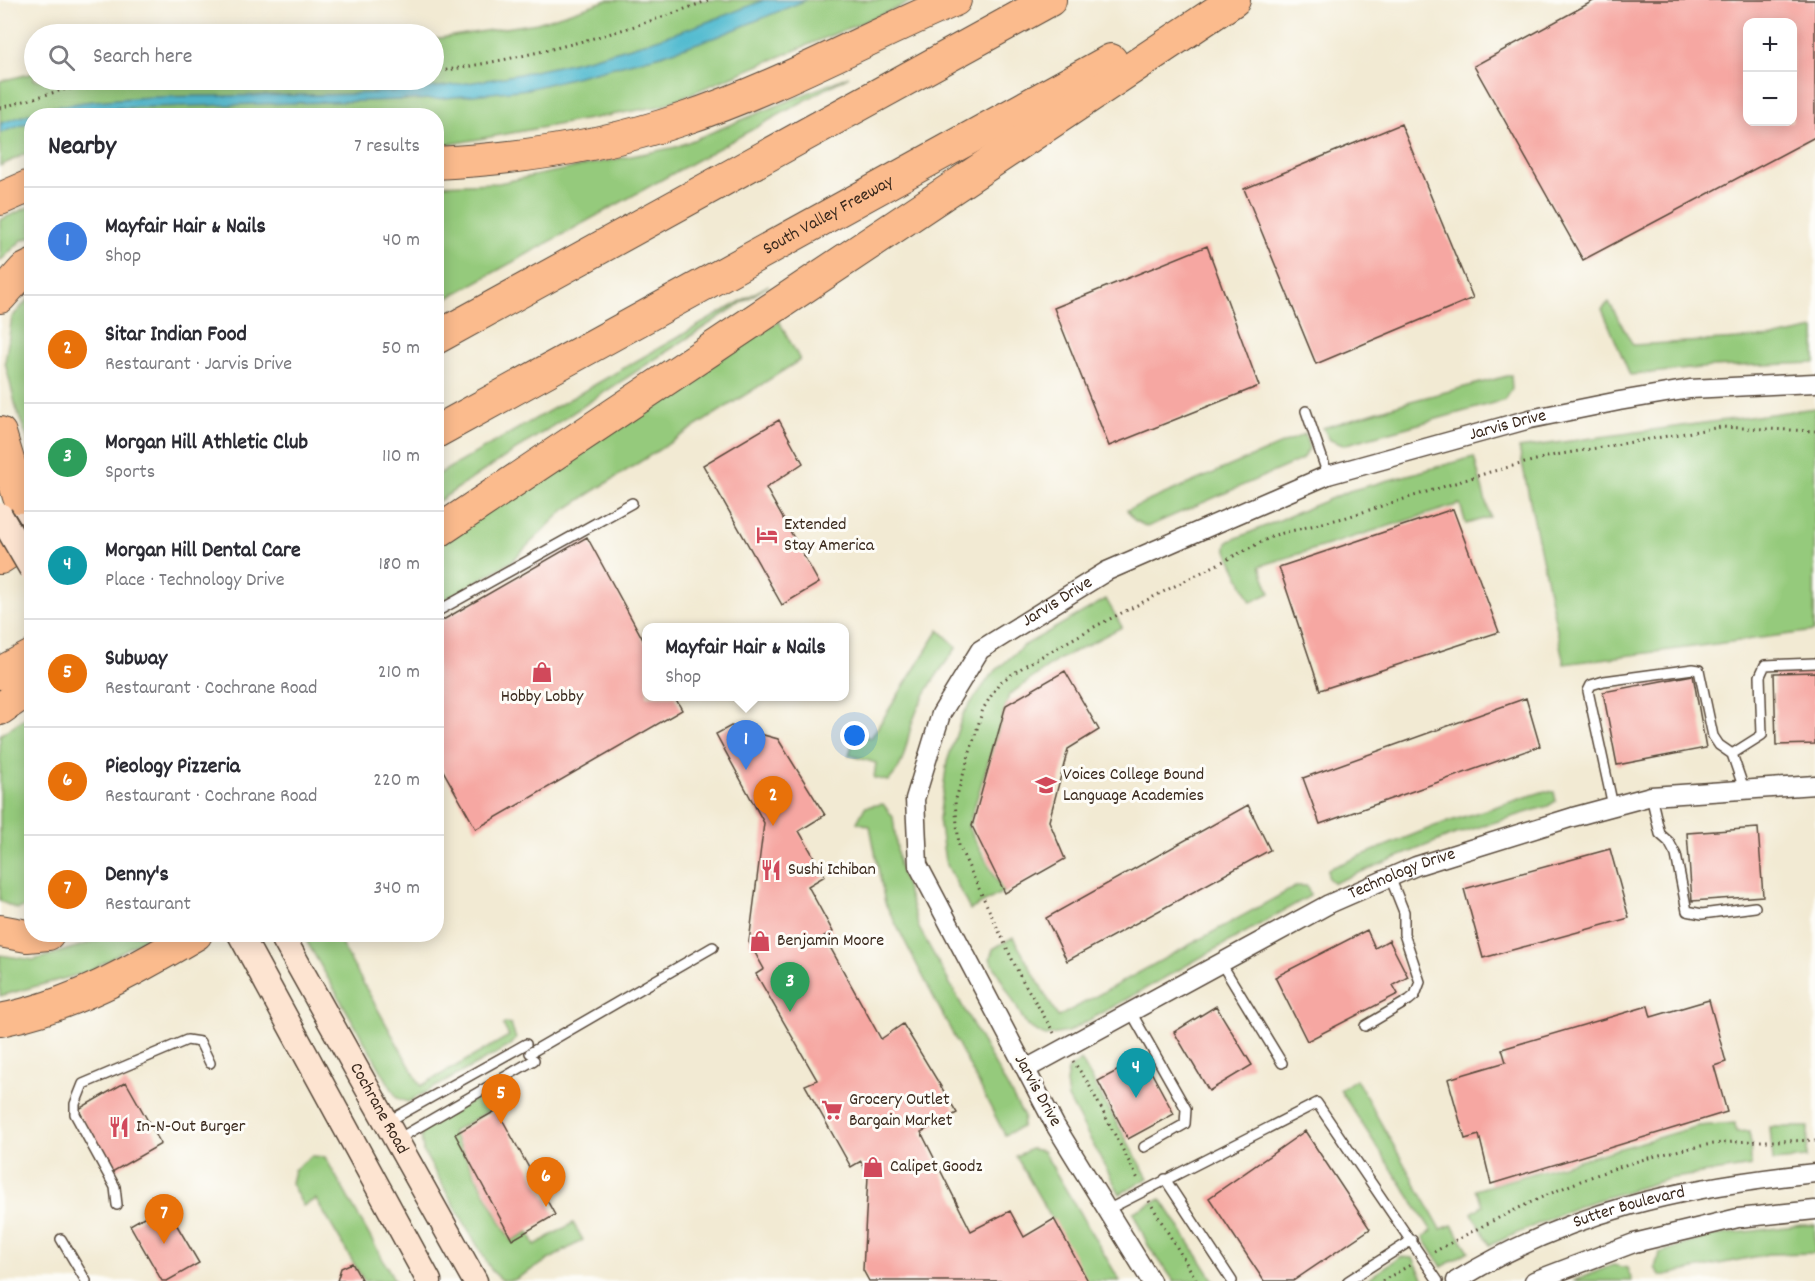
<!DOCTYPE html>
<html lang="en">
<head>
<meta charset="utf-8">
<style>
	:root { --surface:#fff; --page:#f7f7f7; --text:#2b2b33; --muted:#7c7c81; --line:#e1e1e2; --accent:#0b8043 }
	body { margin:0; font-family:Dekko,sans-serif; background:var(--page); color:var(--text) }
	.controls { position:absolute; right:18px; top:18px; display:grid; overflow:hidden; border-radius:12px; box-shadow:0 3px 15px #0003 }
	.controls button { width:54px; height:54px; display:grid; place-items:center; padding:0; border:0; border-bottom:2px solid var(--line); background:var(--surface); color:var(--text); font:30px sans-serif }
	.you { position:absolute; left:855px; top:736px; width:21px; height:21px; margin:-15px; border:4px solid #fff; border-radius:50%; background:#1a73e8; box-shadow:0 0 0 9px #1a73e833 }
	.badge { display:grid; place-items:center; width:39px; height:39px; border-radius:50%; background:var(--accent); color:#fff; font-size:20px; font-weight:700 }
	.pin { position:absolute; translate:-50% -50px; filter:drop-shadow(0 2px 3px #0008) }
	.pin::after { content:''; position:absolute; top:32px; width:21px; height:18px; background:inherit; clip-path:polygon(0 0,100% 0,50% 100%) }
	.popup { position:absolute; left:642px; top:623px; width:207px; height:78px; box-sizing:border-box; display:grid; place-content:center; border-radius:12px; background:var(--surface); filter:drop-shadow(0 2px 4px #0005); font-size:20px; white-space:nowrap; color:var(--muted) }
	.popup b { font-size:22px; color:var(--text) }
	.popup::after { content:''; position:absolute; left:50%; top:100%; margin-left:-12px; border:12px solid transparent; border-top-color:var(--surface) }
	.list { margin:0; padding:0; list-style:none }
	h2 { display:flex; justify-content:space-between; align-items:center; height:78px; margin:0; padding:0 24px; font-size:26px }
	h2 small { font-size:20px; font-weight:400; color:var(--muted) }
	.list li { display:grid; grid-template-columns:39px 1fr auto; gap:18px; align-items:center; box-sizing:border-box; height:108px; padding:0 24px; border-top:2px solid var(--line) }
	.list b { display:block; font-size:22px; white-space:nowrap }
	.list p { margin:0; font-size:20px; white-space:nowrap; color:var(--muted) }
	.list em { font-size:20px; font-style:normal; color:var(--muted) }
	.icon { flex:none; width:33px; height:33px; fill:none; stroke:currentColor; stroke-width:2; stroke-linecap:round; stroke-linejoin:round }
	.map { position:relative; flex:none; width:1815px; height:1281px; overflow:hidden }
	.search { position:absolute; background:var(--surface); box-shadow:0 3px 15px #0003; left:24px; top:24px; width:420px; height:66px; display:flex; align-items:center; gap:15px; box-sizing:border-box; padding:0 21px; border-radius:33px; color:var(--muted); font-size:22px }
	.panel { position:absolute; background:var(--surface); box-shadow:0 3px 15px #0003; left:24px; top:108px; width:420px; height:834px; border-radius:24px }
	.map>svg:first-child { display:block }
	.green { fill:#95ca7b; stroke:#687a4c; stroke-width:1.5 }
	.water { fill:#53bbd0; stroke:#477277; stroke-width:1.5 }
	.building { fill:#f6a7a2; fill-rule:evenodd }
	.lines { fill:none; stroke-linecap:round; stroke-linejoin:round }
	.service-casing { stroke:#564739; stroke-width:12 }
	.minor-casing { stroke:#564739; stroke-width:21 }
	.secondary-casing { stroke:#564739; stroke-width:27 }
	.motorway-casing { stroke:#564739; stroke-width:34 }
	.path { stroke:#564739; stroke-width:3; stroke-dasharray:1.5 4.5; stroke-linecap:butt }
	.service { stroke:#fff; stroke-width:9 }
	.minor { stroke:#fff; stroke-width:18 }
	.secondary { stroke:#fde4d1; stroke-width:24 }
	.motorway { stroke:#fbbb8d; stroke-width:32 }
	.secondary-bridge-casing { stroke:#564739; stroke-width:27; stroke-linecap:butt }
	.secondary-bridge { stroke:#fde4d1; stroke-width:24 }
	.labels { text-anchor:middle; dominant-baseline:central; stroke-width:6; stroke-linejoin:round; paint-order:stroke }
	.street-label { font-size:18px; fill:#3b2a1e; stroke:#fdfcf7 }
	.poi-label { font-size:18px; fill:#3b2a1e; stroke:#fdfcf7; text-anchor:start }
</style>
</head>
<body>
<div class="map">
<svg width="1815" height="1281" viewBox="0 0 1815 1281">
	<rect width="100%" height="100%" fill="#fdfcf7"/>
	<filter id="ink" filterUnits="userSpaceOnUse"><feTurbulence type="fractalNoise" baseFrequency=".0167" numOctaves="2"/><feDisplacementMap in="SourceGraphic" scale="12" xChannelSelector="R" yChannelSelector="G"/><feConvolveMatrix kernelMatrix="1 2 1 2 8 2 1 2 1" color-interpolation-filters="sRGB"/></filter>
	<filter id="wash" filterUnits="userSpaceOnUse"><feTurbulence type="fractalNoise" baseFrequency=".008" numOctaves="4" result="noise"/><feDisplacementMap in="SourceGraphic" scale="24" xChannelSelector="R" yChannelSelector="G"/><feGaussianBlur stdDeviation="1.35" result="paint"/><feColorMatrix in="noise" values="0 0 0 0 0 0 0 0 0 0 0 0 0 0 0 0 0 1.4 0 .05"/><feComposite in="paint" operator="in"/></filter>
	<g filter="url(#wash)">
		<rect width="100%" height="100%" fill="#f2ead3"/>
		<!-- green -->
		<path class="green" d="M608 0H916L661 106 451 144H437L436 116H32L31 151 0 166V81L34 73V80H434V39L537 23Z
			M849 76 437 304V185L499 183 676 147Z
			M31 206V237L22 240 0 261V220Z
			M769 285 479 474 437 502V475Z
			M31 297V447L17 411 5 362 12 317Z
			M1609 302 1633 345 1776 337 1815 329V363L1710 367 1630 375 1602 309Z
			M779 321 800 360 583 498 563 511 511 562 437 604V544Z
			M1511 375 1512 389 1505 400 1343 445 1330 440 1323 428 1411 401Z
			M1815 408 1814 631 1564 664 1519 448Z
			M1305 434 1309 449 1301 460 1147 527 1134 520 1127 510Z
			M1474 457 1490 517 1466 524 1460 504 1260 566 1270 593 1251 602 1226 549 1227 542 1349 491Z
			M1106 599 1122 627 1058 660 1009 695 968 827 1003 892 970 910 945 861 939 819 947 762 963 714 991 675 1023 646Z
			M939 630 957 647C941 669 923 692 914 718 905 741 907 765 888 781L874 778 876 763 849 755 856 732 871 738Z
			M31 714V906L17 909 0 901V735Z
			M1545 791 1554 792 1556 801 1548 806 1450 836 1334 883 1328 878V869L1435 826Z
			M883 804 893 817 899 865 919 928 1024 1117 1022 1127 1005 1135 885 903 870 826 857 822 865 807Z
			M1297 886H1307L1310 896 1068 1032 1045 1036 1027 1026 990 959 993 949 1013 937 1058 1017Z
			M104 935H150L88 972 0 996V955L34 960 96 941Z
			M303 935H336L421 1086 509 1036 503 1025 506 1023 511 1024 516 1039 510 1046 419 1096 408 1102 397 1098Z
			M1081 1060 1148 1178 1120 1194 1068 1098 1066 1083 1068 1070Z
			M1356 1079 1441 1229 1452 1225 1469 1251 1442 1267 1423 1237 1432 1231 1340 1090Z
			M498 1087 506 1101 452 1132 511 1241 529 1232 535 1245 573 1223 583 1240 514 1280H502L492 1271 423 1151 421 1135 429 1125Z
			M1735 1123 1736 1132 1750 1131 1751 1166 1668 1179 1581 1205 1490 1245 1472 1213 1483 1205 1475 1190 1698 1126Z
			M1770 1127H1808L1807 1158 1773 1161Z
			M1031 1149 1043 1151 1120 1281H1087L1016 1156Z
			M311 1156 325 1157 395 1281H364L316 1199 303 1206 291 1183 294 1170Z
			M1161 1199 1214 1281H1174L1148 1245 1133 1212Z
			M1803 1225H1815V1253L1768 1254 1661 1276 1655 1268 1659 1253 1711 1236Z
			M1400 1257 1413 1258 1424 1280 1365 1281Z
			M1613 1265 1627 1268 1632 1281H1573Z"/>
		<!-- water -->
		<path class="water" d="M764 0H806L719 36 661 55 528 89 437 99 121 108 32 116 31 122 0 133 1 123 48 108 84 102C184 91 286 99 387 92 518 82 643 50 764 0Z"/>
		<g id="blocks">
			<!-- building -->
			<path class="building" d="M1595 0H1815V137L1583 260 1474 66ZM1748 22H1792V122H1748Z
				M1401 124 1473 298 1316 364 1244 189Z
				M1207 246 1259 386 1109 446 1054 308Z
				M779 420 803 463 766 488 819 583 782 605 703 465Z
				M1453 509 1499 632 1320 690 1279 567Z
				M587 537 647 647V696H674L682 710 476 829 436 758V624Z
				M1065 671 1099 730 1068 749 1049 821 1065 859 1005 893 972 826 1006 705Z
				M1815 672V744L1776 745 1774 673Z
				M1693 675 1706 748 1617 765 1603 692Z
				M1526 698 1540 746 1320 824 1303 778Z
				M731 726 778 739 825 815 799 831 825 876 808 886 833 932 824 936 881 1039 903 1024 957 1113 921 1132 971 1231 1010 1211 1024 1237 1054 1219 1088 1281H869L863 1270 868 1176 861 1161 851 1167 805 1085 817 1080 756 974 764 969 749 942 764 823 716 734Z
				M1248 805 1270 850 1067 961 1046 918Z
				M1758 828 1763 896 1692 901 1687 833Z
				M1610 849 1629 918 1483 958 1464 889Z
				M1367 930 1375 948 1389 940 1408 977 1393 985 1398 994 1307 1041 1275 977Z
				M1709 1000 1726 1062 1714 1066 1727 1112 1491 1184 1479 1135 1465 1139 1448 1079 1506 1062 1502 1049 1648 1006 1651 1017Z
				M1216 1006 1252 1065 1209 1091 1174 1032Z
				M1143 1057 1174 1114 1128 1139 1098 1081Z
				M126 1082 161 1144 112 1172 77 1110Z
				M497 1110 555 1215 512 1240 455 1134Z
				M1305 1131 1370 1229 1293 1281H1264L1209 1198Z
				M165 1205 199 1263 167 1281H162L130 1225Z
				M352 1263 362 1281H337L341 1268Z"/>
		</g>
	</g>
	<g filter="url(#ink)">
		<use href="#blocks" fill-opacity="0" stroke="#564739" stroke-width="1.5"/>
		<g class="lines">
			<defs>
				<path id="service" d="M1306 411 1328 475
					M436 612 632 503
					M1732 754 1762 735 1760 676 1765 665 1815 663
					M1651 796 1660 834 1669 842 1676 855 1687 911 1702 914 1755 907
					M1613 806 1588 691 1591 685 1604 681 1693 669 1699 670 1713 736 1719 745 1732 754 1744 789
					M1221 963 1282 1063
					M1131 1012 1186 1109 1185 1124 1144 1147
					M1365 1026 1409 1000 1415 995 1420 982 1404 934V912L1390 877
					M530 1053 713 947
					M387 1122 526 1044
					M398 1139 534 1060
					M1165 1179 1232 1281
					M117 1205 115 1187 75 1114V1104L83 1084 187 1040 200 1042 210 1063
					M1107 1210 1317 1103 1438 1281
					M61 1239 86 1281
					M1348 1281 1412 1240"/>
				<g id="minor">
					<path id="s1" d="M1026 1069 1329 904 1416 866 1573 817 1651 796 1815 785"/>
					<path id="s2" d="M1151 1281 1055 1125 918 865 915 799 941 714 980 650 1107 571 1328 475 1530 419 1619 401 1690 389 1815 383"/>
					<path id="s3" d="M1456 1281C1571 1210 1683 1187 1815 1173"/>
					<path d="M1534 1281 1634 1243 1738 1218 1815 1210"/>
				</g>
				<g id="secondary">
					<path d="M11 484 32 518"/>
					<path d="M240 934 429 1281"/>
					<path id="s4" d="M281 934 475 1281"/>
				</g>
				<g id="motorway">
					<path d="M436 163C520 159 604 146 683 119 777 88 865 39 955 0"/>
					<path d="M0 199 32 185"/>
					<path d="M0 297 24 270 32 266"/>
					<path d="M436 338 1050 0"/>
					<path id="s5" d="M436 432 1111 60"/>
					<path d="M0 433 19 497"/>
					<path d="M436 533 1234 0"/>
					<path d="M0 558 32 537"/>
					<path d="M0 673 32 656"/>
					<path d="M0 709 32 687"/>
					<path d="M0 931 27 936 48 934"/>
					<path d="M0 1020C72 1006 133 971 196 934"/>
				</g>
			</defs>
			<!-- service casing -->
			<use href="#service" class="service-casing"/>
			<!-- minor casing -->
			<use href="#minor" class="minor-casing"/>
			<!-- secondary casing -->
			<use href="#secondary" class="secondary-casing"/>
			<!-- motorway casing -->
			<use href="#motorway" class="motorway-casing"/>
			<!-- path -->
			<path class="path" d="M434 72C527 58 621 34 709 0
				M0 108 62 90 123 82 329 80
				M1054 1033 1020 976 959 846 955 802 983 709 999 683 1026 665 1096 626 1275 535 1347 517 1490 472 1555 455 1721 427 1815 431
				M1073 1061 1087 1081 1139 1181
				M1149 1201 1197 1281
				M1434 1252C1518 1206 1605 1163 1701 1146 1737 1139 1778 1142 1815 1140
				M1382 1281 1412 1264"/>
			<!-- service -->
			<use href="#service" class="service"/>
			<!-- minor -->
			<use href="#minor" class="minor"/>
			<!-- secondary -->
			<use href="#secondary" class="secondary"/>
			<!-- motorway -->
			<use href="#motorway" class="motorway"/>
			<defs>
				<path id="secondary-bridge" d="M0 515 32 570"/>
			</defs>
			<!-- secondary-bridge casing -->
			<use href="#secondary-bridge" class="secondary-bridge-casing"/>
			<!-- secondary-bridge -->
			<use href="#secondary-bridge" class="secondary-bridge"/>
		</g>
	</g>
	<!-- icons -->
	<defs>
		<symbol id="hotel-bare" viewBox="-9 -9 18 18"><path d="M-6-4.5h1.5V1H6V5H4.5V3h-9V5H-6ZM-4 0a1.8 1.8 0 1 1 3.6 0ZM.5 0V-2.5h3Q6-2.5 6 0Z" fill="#d1495b" stroke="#fdfcf7" stroke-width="2.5" paint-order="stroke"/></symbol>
		<symbol id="shop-bare" viewBox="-9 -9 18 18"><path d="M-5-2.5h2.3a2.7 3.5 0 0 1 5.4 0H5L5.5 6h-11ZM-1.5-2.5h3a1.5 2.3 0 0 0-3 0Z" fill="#d1495b" stroke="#fdfcf7" stroke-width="2.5" paint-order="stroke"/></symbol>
		<symbol id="school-bare" viewBox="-9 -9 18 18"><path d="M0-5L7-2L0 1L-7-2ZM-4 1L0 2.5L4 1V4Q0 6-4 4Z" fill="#d1495b" stroke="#fdfcf7" stroke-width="2.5" paint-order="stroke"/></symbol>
		<symbol id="restaurant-bare" viewBox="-9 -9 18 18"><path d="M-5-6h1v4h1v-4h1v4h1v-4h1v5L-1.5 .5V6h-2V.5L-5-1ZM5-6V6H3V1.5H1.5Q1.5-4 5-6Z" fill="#d1495b" stroke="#fdfcf7" stroke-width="2.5" paint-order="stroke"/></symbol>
		<symbol id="supermarket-bare" viewBox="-9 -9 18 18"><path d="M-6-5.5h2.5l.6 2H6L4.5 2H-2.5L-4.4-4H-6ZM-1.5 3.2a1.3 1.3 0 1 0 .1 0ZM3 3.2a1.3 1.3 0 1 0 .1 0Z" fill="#d1495b" stroke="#fdfcf7" stroke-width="2.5" paint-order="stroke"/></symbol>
	</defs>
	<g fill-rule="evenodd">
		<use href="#hotel-bare" x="752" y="520" width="30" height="30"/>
		<use href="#shop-bare" x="527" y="657" width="30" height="30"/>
		<use href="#school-bare" x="1031" y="770" width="30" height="30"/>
		<use href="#restaurant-bare" x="756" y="855" width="30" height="30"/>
		<use href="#shop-bare" x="745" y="926" width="30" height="30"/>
		<use href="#supermarket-bare" x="817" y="1095" width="30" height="30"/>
		<use href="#restaurant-bare" x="104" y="1112" width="30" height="30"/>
		<use href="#shop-bare" x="858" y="1152" width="30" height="30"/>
	</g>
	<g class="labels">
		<!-- street labels -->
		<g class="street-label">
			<text stroke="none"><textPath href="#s5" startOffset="448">South Valley Freeway</textPath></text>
			<text stroke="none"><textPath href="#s2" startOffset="1284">Jarvis Drive</textPath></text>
			<text stroke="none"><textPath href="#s2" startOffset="798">Jarvis Drive</textPath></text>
			<text stroke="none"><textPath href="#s1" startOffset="424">Technology Drive</textPath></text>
			<text transform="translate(1037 1091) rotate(61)">Jarvis Drive</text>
			<text stroke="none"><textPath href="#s4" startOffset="200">Cochrane Road</textPath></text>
			<text stroke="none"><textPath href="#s3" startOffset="189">Sutter Boulevard</textPath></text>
		</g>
		<!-- poi labels -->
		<g class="poi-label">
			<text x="784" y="525">Extended<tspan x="784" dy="21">Stay America</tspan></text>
			<text x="542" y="697" text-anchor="middle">Hobby Lobby</text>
			<text x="1063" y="775">Voices College Bound<tspan x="1063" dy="21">Language Academies</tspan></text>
			<text x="788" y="870">Sushi Ichiban</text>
			<text x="777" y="941">Benjamin Moore</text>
			<text x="849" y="1100">Grocery Outlet<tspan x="849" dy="21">Bargain Market</tspan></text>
			<text x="136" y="1127">In-N-Out Burger</text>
			<text x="890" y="1167">Calipet Goodz</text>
		</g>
	</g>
</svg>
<div class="controls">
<button>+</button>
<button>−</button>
</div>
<div class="you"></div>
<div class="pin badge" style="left:746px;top:770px;background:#3f7fe0">1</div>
<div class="popup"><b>Mayfair Hair &amp; Nails</b>Shop</div>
<div class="pin badge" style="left:773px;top:826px;background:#e8710a">2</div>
<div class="pin badge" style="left:790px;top:1012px;background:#2e9e5b">3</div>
<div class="pin badge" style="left:1136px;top:1098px;background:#0f9aa8">4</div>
<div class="pin badge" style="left:501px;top:1124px;background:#e8710a">5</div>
<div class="pin badge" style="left:546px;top:1207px;background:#e8710a">6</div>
<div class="pin badge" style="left:164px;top:1244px;background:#e8710a">7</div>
<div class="search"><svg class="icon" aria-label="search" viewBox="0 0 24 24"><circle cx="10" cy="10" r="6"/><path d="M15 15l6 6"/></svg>Search here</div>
<section class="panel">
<h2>Nearby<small>7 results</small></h2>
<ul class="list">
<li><span class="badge" style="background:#3f7fe0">1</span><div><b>Mayfair Hair &amp; Nails</b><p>Shop</p></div><em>40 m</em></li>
<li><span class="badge" style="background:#e8710a">2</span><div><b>Sitar Indian Food</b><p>Restaurant · Jarvis Drive</p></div><em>50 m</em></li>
<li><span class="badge" style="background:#2e9e5b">3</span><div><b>Morgan Hill Athletic Club</b><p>Sports</p></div><em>110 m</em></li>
<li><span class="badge" style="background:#0f9aa8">4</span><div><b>Morgan Hill Dental Care</b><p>Place · Technology Drive</p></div><em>180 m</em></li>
<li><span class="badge" style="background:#e8710a">5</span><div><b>Subway</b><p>Restaurant · Cochrane Road</p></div><em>210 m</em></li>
<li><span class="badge" style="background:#e8710a">6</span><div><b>Pieology Pizzeria</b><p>Restaurant · Cochrane Road</p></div><em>220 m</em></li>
<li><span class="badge" style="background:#e8710a">7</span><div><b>Denny's</b><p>Restaurant</p></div><em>340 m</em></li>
</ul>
</section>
</div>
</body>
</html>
